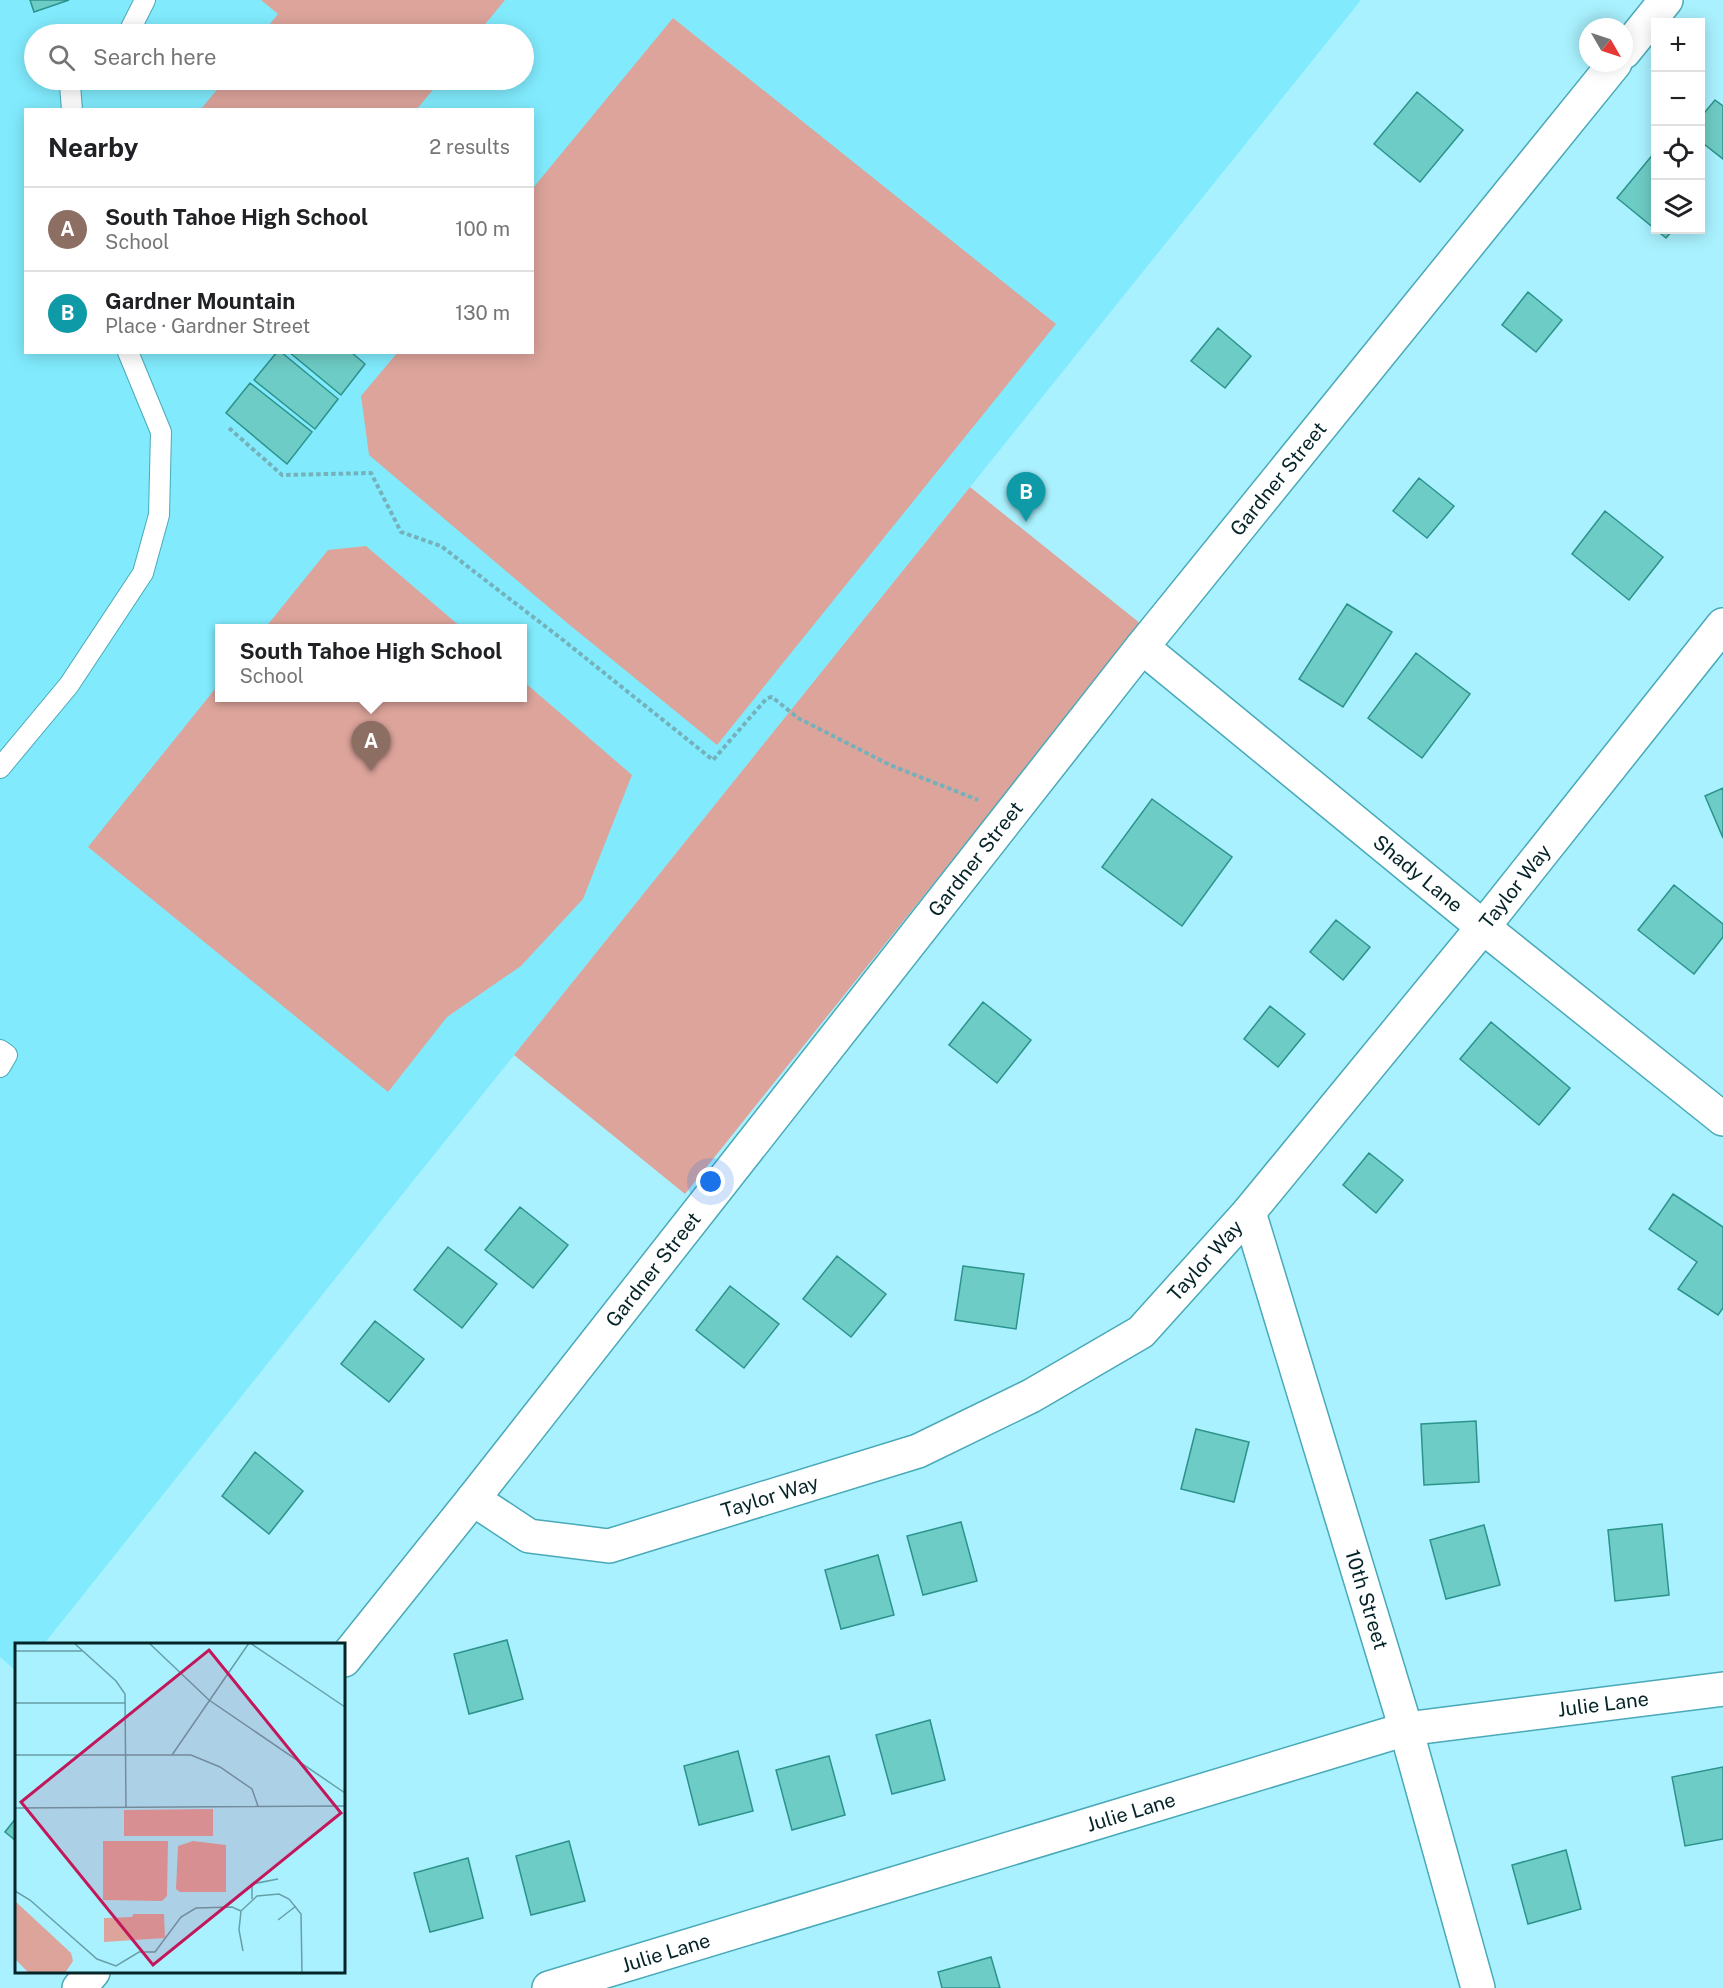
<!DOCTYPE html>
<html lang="en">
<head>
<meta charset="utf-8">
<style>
	:root { --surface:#fff; --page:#f2f2f2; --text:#202124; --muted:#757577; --line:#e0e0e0; --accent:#0f766e }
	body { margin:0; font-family:"Public Sans",sans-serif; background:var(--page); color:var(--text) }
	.controls { position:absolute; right:18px; top:18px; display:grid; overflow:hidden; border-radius:0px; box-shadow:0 3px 15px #0003 }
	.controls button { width:54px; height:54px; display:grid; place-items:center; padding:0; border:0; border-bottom:2px solid var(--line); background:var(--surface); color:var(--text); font:30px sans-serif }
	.compass { position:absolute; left:1579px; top:18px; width:54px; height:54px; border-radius:50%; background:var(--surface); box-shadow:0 3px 15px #0003; rotate:129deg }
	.you { position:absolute; left:711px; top:1182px; width:21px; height:21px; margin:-15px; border:4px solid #fff; border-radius:50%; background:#1a73e8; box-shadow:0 0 0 9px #1a73e833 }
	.badge { display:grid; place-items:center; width:39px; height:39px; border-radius:50%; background:var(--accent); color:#fff; font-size:20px; font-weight:700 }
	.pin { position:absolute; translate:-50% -50px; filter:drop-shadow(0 2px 3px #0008) }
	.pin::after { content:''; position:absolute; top:32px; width:21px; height:18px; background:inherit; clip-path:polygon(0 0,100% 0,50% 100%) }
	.popup { position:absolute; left:215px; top:624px; width:312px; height:78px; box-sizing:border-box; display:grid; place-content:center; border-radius:0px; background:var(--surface); filter:drop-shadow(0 2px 4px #0005); font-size:20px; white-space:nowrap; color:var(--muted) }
	.popup b { font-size:22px; color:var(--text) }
	.popup::after { content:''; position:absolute; left:50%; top:100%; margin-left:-12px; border:12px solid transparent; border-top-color:var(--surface) }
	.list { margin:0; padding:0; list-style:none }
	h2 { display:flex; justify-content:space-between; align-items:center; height:78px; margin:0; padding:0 24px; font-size:26px }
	h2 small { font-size:20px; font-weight:400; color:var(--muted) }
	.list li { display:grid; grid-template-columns:39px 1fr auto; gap:18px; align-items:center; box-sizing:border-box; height:84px; padding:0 24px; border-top:2px solid var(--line) }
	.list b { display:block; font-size:22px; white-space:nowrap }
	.list p { margin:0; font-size:20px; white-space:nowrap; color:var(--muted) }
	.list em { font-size:20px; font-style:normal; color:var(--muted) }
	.icon { flex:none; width:33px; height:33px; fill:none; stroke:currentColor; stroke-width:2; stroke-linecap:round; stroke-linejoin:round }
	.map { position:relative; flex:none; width:1723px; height:1988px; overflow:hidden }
	.search { position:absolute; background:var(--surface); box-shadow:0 3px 15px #0003; left:24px; top:24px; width:510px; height:66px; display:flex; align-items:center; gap:15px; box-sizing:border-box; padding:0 21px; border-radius:33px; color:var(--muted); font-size:22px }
	.panel { position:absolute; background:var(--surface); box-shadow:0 3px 15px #0003; left:24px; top:108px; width:510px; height:246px; border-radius:0px }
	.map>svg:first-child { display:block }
	.built { fill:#81ebfd; fill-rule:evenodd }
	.green { fill:#dca49b }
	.building { fill:#6dccc5; stroke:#2c928c; stroke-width:1.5 }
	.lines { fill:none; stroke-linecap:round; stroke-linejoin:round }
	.lane-casing { stroke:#49a9b8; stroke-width:22 }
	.street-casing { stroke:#49a9b8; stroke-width:36 }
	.secondary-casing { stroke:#49a9b8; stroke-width:36 }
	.path { stroke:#75b1bb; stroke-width:4; stroke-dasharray:4.5 3; stroke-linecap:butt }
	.lane { stroke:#fff; stroke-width:20 }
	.street { stroke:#fff; stroke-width:33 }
	.secondary { stroke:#fff; stroke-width:33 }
	.labels { text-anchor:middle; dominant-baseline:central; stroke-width:6; stroke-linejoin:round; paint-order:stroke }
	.street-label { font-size:20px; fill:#052428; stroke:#a9f1fe }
	.inset-road { fill:none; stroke:#679fa8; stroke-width:1.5 }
	.view { fill:#c2185b; fill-opacity:0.15; stroke:#c2185b; stroke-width:3 }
	.inset-edge { fill:none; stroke:#052428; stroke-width:3 }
</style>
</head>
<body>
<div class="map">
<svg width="1723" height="1988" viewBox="0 0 1723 1988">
	<rect width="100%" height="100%" fill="#a9f1fe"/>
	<!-- built -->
	<path class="built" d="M0 0H1361L405 1191 44 1644H16V1671L0 1657ZM34 34H524V80H34ZM26 110H532V352H26ZM220 628H522V698H220Z"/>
	<!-- green -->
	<path class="green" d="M261 0H505L477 34H262L278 14Z
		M673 18 1056 324 717 745 566 622 369 455 361 396 397 353 532 352 533 188Z
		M225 80H441L417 109H201Z
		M970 487 1141 624 685 1194 514 1055Z
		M366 546 462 628H265L328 550Z
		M523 681 632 775 583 899 521 966 447 1017 388 1092 88 847 219 684 220 698H522Z"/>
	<!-- building -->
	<path class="building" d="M30 0H69L34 12Z
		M1417 92 1463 130 1420 182 1374 144Z
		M1715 100 1723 106V159L1700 141V118Z
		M1654 153 1656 155V230H1673L1666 238 1617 198Z
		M1528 292 1562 320 1536 352 1502 325Z
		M1218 328 1251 356 1225 388 1191 361Z
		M277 352H281L338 399 315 429 254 380Z
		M289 352H351L365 364 341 395Z
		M250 383 312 432 287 464 226 413Z
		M1419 478 1454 506 1427 538 1393 511Z
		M1605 511 1663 557 1629 600 1572 554Z
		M1347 604 1392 632 1343 707 1299 679Z
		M1416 653 1470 694 1422 758 1368 718Z
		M1723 788V838L1705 796Z
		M1152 799 1232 857 1182 926 1102 867Z
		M1674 885 1723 924V937L1694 974 1638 930Z
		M1336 920 1370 947 1343 980 1310 952Z
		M983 1002 1031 1040 997 1083 949 1045Z
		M1270 1006 1305 1034 1278 1067 1244 1039Z
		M1491 1022 1570 1088 1539 1125 1460 1059Z
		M1369 1153 1403 1180 1376 1213 1343 1185Z
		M1673 1194 1723 1227V1308L1718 1315 1678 1289 1697 1262 1649 1229Z
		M520 1207 568 1245 533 1288 485 1250Z
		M448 1247 497 1284 462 1328 414 1290Z
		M837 1256 886 1294 851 1337 803 1299Z
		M963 1266 1024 1274 1016 1329 955 1320Z
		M730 1286 779 1324 744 1368 696 1330Z
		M375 1321 424 1359 389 1402 341 1364Z
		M1476 1421 1479 1482 1424 1485 1421 1424Z
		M1196 1429 1249 1442 1234 1502 1181 1489Z
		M255 1452 303 1491 269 1534 222 1496Z
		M961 1522 977 1581 923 1595 907 1536Z
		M1662 1524 1669 1595 1615 1601 1608 1530Z
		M1484 1525 1500 1585 1446 1599 1430 1540Z
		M878 1555 894 1615 841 1629 825 1570Z
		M507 1640 523 1699 469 1714 454 1654Z
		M930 1720 945 1780 892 1794 876 1735Z
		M738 1751 753 1811 699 1825 684 1766Z
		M829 1756 845 1815 792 1830 776 1770Z
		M1723 1767V1839L1685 1846 1672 1777Z
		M16 1818V1841L5 1832Z
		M569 1841 585 1901 531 1915 516 1856Z
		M1566 1850 1581 1909 1528 1924 1512 1865Z
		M468 1858 483 1918 430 1932 414 1873Z
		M991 1957 1000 1988H942L938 1972Z"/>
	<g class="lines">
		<defs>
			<path id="lane" d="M128 34 145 0
				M72 110 70 85 76 80
				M0 768 69 685 143 573 159 515 161 432 128 352
				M0 1050 7 1055 0 1067"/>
			<g id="street">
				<path d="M1624 52 1666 0"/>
				<path id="s1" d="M1142 647 1483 927 1723 1119"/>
				<path id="s2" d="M1249 1212 1406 1729"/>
				<path id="s3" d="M473 1499 529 1536 609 1546 918 1451 1031 1396 1141 1332 1249 1212 1483 927 1723 625"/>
				<path id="s4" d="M344 1660 473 1499 1142 647 1615 63"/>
				<path d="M79 1988 93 1972"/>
			</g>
			<g id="secondary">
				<path d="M1406 1729 1478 1988"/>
				<path id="s5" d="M549 1988 1406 1729 1723 1689"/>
			</g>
		</defs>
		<!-- lane casing -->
		<use href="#lane" class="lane-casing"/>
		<!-- street casing -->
		<use href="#street" class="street-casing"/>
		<!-- secondary casing -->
		<use href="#secondary" class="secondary-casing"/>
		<!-- path -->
		<path class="path" d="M229 428 282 475 371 473 401 532 441 546 563 640 713 760 767 698 772 697 798 718 890 765 978 800"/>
		<!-- lane -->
		<use href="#lane" class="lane"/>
		<!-- street -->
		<use href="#street" class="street"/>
		<!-- secondary -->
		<use href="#secondary" class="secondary"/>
	</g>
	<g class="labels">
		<!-- street labels -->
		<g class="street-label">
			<text stroke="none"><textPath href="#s4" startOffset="1506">Gardner Street</textPath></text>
			<text stroke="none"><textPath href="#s4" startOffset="1020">Gardner Street</textPath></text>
			<text stroke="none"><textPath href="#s1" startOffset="357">Shady Lane</textPath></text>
			<text stroke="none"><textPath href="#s3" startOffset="1306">Taylor Way</textPath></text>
			<text stroke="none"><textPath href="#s3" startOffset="820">Taylor Way</textPath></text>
			<text stroke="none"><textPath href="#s4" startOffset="498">Gardner Street</textPath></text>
			<text stroke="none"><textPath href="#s3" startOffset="316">Taylor Way</textPath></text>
			<text stroke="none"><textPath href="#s2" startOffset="405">10th Street</textPath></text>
			<text stroke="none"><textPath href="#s5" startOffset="1094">Julie Lane</textPath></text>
			<text stroke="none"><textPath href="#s5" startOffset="608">Julie Lane</textPath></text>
			<text stroke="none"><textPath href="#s5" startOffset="122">Julie Lane</textPath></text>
		</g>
	</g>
	<!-- overview -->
	<g transform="translate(15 1643)">
		<rect width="330" height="330" fill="#a9f1fe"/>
		<path d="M198 166V193H109V167ZM88 198H153L152 253 147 258 88 257ZM178 198 211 202V249H165L161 246 163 203ZM0 258 56 310 58 318 50 330H14L0 316ZM118 271H149L150 295 89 299V275L117 274Z" fill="#dca49b"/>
		<path class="inset-road" d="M59 0 101 38 110 51 111 165M134 0 194 57 330 150M235 0 330 64M0 8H67M0 60H111M0 112H176L205 124 237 146 243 163M157 112 234 0M0 165 330 163M0 248 15 257 82 316 101 323 124 309H140L166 274 181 265 217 264 226 268M237 256V241L263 236M263 277 281 263M228 308 224 287 226 268 242 253 264 251 274 256 286 271 287 330"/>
		<path class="view" d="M194 7 326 170 138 322 6 159Z"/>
		<rect width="330" height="330" class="inset-edge"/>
	</g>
</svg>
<div class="controls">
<button>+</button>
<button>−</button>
<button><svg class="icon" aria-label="locate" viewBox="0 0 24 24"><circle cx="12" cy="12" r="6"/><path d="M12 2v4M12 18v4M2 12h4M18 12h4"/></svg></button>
<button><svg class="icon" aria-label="layers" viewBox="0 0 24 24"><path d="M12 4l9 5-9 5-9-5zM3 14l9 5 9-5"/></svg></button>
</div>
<svg class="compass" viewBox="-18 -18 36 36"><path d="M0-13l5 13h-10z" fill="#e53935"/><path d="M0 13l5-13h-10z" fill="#757577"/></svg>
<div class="you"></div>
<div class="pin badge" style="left:371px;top:771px;background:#8d6e63">A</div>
<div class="popup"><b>South Tahoe High School</b>School</div>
<div class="pin badge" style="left:1026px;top:522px;background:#0f9aa8">B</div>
<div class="search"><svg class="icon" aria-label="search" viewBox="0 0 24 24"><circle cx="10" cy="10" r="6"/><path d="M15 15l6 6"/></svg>Search here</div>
<section class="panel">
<h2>Nearby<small>2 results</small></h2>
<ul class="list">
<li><span class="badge" style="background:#8d6e63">A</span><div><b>South Tahoe High School</b><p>School</p></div><em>100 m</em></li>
<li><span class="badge" style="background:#0f9aa8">B</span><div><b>Gardner Mountain</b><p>Place · Gardner Street</p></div><em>130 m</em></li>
</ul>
</section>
</div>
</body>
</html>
